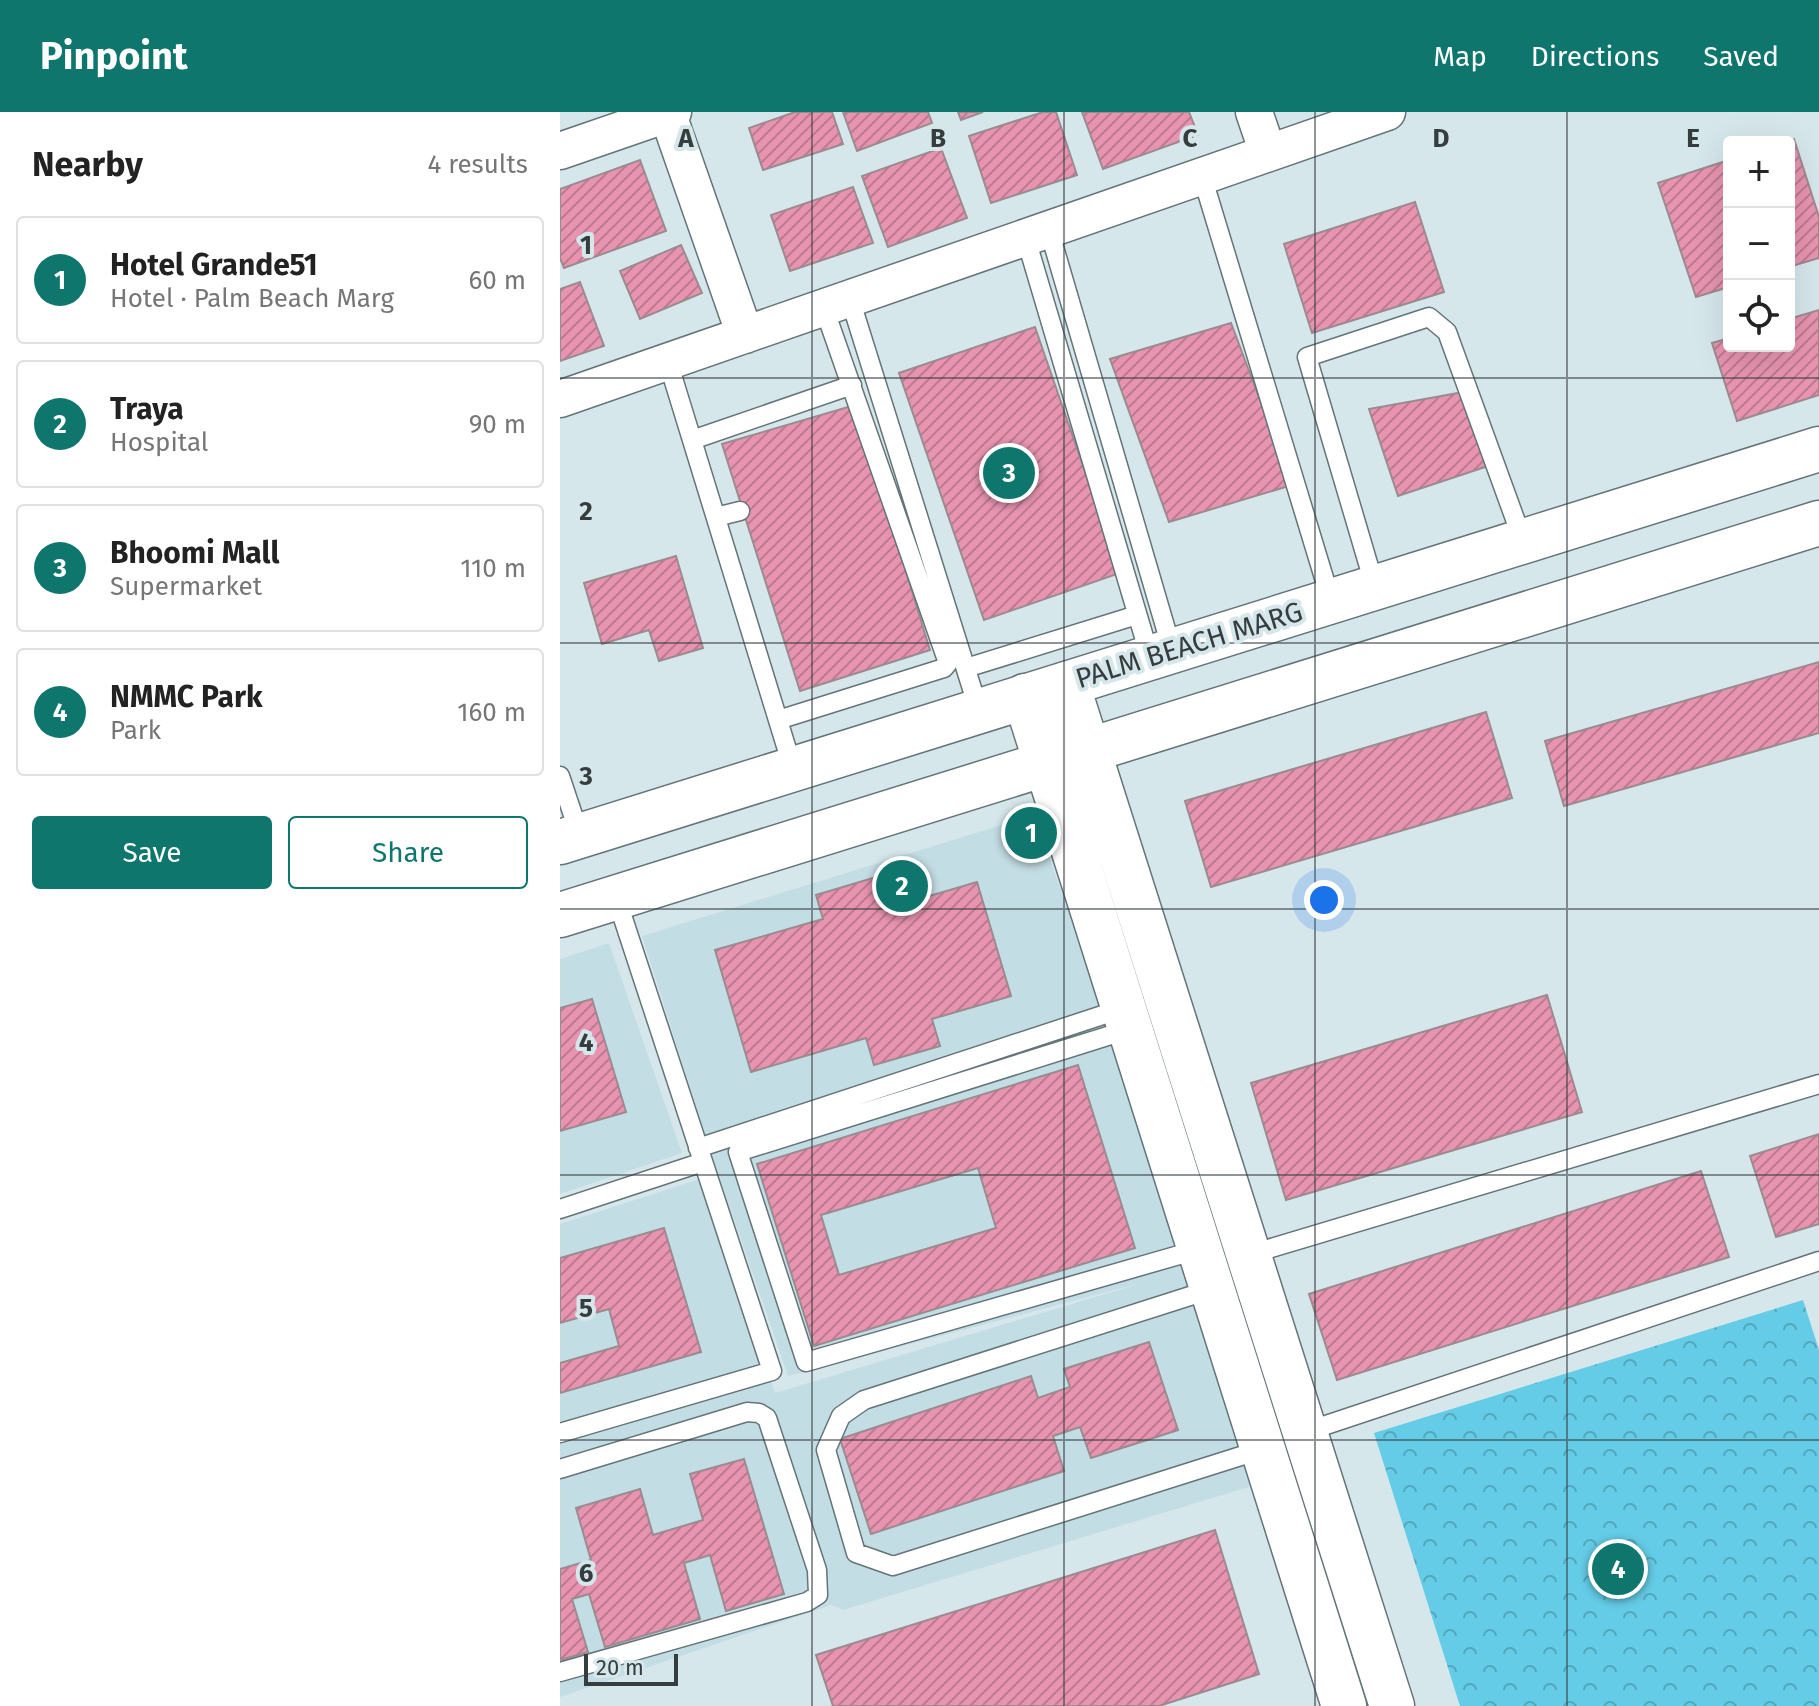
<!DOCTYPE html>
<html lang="en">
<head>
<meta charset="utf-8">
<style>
	:root { --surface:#fff; --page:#f2f2f2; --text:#222; --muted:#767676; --line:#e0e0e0; --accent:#0f766e }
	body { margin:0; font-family:"Fira Sans",sans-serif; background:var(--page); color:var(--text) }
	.controls { position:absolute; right:24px; top:24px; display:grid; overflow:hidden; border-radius:8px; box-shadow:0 8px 32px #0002 }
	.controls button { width:72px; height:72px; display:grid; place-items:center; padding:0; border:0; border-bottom:2px solid var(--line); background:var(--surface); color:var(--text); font:40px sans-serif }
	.scale { position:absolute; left:24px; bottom:20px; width:94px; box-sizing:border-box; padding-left:8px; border:4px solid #363d3f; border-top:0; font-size:22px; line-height:28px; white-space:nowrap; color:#363d3f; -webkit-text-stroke:6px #d6e7ec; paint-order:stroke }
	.you { position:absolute; left:764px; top:788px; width:28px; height:28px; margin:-20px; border:6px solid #fff; border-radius:50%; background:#1a73e8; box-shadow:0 0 0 12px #1a73e833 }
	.badge { display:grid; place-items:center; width:52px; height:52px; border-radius:50%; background:var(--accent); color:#fff; font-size:26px; font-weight:700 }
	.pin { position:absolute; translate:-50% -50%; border:4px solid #fff; box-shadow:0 2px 8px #0006 }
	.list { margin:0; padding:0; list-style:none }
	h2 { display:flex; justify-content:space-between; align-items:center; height:104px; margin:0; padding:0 32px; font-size:34px }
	h2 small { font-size:26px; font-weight:400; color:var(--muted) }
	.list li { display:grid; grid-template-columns:52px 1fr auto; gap:24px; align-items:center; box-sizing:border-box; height:128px; margin:0 16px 16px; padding:0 16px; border:2px solid var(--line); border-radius:8px }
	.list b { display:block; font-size:30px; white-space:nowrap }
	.list p { margin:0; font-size:26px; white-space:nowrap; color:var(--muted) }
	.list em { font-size:26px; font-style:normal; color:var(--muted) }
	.actions { display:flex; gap:16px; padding:24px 32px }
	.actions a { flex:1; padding:18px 0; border:2px solid var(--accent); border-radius:8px; text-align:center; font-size:28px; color:var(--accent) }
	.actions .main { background:var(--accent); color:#fff }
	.icon { flex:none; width:44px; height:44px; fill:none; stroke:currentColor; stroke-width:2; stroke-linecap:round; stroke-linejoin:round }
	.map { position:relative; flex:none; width:1259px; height:1594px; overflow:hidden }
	header { display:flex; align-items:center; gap:48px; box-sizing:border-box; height:112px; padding:0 40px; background:var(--accent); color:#fff }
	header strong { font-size:38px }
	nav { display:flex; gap:44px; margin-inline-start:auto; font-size:28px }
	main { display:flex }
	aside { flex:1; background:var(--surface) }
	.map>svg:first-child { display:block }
	.built { fill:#c3dde4 }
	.park { fill:url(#park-crowns) }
	.building { fill:url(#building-hatch); stroke:#9a8b8f; stroke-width:2; fill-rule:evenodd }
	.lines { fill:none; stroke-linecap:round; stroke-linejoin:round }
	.service-casing { stroke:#647478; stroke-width:21 }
	.minor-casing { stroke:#647478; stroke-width:39 }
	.tertiary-casing { stroke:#647478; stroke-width:47 }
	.primary-casing { stroke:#647478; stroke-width:47 }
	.service { stroke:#fff; stroke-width:18 }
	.minor { stroke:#fff; stroke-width:36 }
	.tertiary { stroke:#fff; stroke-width:44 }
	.primary { stroke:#fff; stroke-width:44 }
	.grid { fill:none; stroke:#363d3f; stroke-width:2; stroke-opacity:0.55 }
	.labels { text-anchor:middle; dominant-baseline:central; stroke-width:8; stroke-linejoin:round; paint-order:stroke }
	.street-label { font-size:28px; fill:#363d3f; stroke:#d6e7ec }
	.grid-label { font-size:26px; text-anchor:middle; font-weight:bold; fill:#363d3f; stroke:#d6e7ec; stroke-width:8; stroke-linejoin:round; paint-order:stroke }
</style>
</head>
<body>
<header>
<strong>Pinpoint</strong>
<nav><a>Map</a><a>Directions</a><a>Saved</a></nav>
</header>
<main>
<aside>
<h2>Nearby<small>4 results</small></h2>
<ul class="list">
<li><span class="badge">1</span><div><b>Hotel Grande51</b><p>Hotel · Palm Beach Marg</p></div><em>60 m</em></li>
<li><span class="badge">2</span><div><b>Traya</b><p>Hospital</p></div><em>90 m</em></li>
<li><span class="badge">3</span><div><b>Bhoomi Mall</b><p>Supermarket</p></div><em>110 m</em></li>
<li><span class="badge">4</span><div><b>NMMC Park</b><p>Park</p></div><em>160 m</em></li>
</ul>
<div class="actions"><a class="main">Save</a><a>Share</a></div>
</aside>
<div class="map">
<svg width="1259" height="1594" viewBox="0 0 1259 1594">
	<defs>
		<pattern id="park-crowns" width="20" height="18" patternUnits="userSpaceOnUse" patternTransform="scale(2)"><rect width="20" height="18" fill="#64cce6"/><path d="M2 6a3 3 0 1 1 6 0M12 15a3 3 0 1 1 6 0" fill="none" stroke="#53a7bc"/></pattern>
		<pattern id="building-hatch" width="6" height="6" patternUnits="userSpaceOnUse" patternTransform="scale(2)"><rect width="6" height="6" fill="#e894b0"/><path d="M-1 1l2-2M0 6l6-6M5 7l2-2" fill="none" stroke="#bd7a91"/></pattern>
	</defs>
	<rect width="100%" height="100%" fill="#d6e7ec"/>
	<!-- built -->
	<path class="built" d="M474 703 545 900 692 1374 283 1498 271 1493 0 1585V1112L140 1067 215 1281 585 1170 228 1264 147 1029 82 824Z
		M49 831 122 1041 0 1082V847Z"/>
	<!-- park -->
	<path class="park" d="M1243 1188 1259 1238V1594H900L814 1321Z"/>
	<!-- building -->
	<path class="building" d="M235 0H272L283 32 203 58 189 16Z
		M283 0H368L372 11 297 39Z
		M398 0H423L401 8Z
		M483 0H496L517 63 431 91 409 24Z
		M522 0H629L638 23 543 57Z
		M1234 27 1259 105V146L1229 155V30H1225Z
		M381 36 407 106 328 135 302 64Z
		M80 48 106 119 4 156 0 146V77Z
		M1169 48V175L1136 185 1098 71Z
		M293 75 313 131 230 159 211 103Z
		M855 90 884 180 752 221 724 132Z
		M121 133 142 181 80 207 60 159Z
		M20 170 44 234 0 249V177Z
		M1259 198V283L1177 309 1152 231 1169 226V234H1229V207Z
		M671 211 732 373 609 410 550 247Z
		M475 215 560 461 424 508 339 261Z
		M904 280 928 354 838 384 809 297Z
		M295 293 370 538 240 579 162 332Z
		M116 444 143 536 99 549 89 518 42 532 24 471Z
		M1259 550V621L1004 694 985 629Z
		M926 600 952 686 651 775 625 689Z
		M323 763 332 795 417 770 451 884 372 907 380 934 314 953 306 926 191 960 155 838 263 807 256 783Z
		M987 883 1022 1000 726 1088 691 971Z
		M32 887 66 1000 0 1019V896Z
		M518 953 575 1136 254 1234 197 1052ZM418 1056 436 1116 279 1163 261 1103Z
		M1259 1022V1112L1216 1125 1190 1044Z
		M1141 1059 1169 1145 777 1268 749 1182Z
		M104 1116 141 1240 0 1281V1251L59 1234 49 1197 0 1211V1146Z
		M589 1230 618 1318 531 1346 520 1315 493 1324 504 1359 311 1422 280 1327 471 1264 478 1286 510 1275 504 1257Z
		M184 1347 224 1482 166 1499 150 1443 124 1451 140 1507 45 1535 29 1482 12 1487 28 1540 0 1548V1457L31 1448 16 1396 80 1377 93 1423 143 1408 130 1362Z
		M655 1418 699 1562 599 1594H273L256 1543Z"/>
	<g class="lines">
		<defs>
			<path id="service" d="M642 64 771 489
				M489 118 612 538
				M466 127 590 545
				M290 187 419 599
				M108 250 233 657
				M132 328 292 273
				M156 405 180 399
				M815 475 747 245 869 205 887 220 963 429
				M406 556 577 503
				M218 608 384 556 388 551 264 196
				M0 664 20 724
				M570 917 178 1040 246 1250 640 1137
				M138 1036 564 896
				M0 1097 143 1050
				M688 1143 1259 972
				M652 1177 304 1288 281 1304 266 1338 296 1441 333 1454 703 1337
				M745 1320 1259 1149
				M0 1321 212 1259 56 785
				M0 1357 187 1300 199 1301 207 1306 257 1458 258 1483 247 1490 0 1560"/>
			<path id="minor" d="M107 0 185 223
				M694 0 708 41
				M0 39 113 0
				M0 287 827 0"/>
			<path id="tertiary" d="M507 572 832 1594
				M465 584 784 1594"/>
			<path id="primary" d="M0 730 1259 337
				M0 803 1259 411"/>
		</defs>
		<!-- service casing -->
		<use href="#service" class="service-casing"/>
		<!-- minor casing -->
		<use href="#minor" class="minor-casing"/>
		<!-- tertiary casing -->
		<use href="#tertiary" class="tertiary-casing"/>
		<!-- primary casing -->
		<use href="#primary" class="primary-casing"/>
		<!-- service -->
		<use href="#service" class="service"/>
		<!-- minor -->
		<use href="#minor" class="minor"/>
		<!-- tertiary -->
		<use href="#tertiary" class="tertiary"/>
		<!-- primary -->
		<use href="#primary" class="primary"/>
	</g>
	<!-- grid -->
	<path class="grid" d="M252 0V1594M504 0V1594M755 0V1594M1007 0V1594M0 266H1259M0 531H1259M0 797H1259M0 1063H1259M0 1328H1259"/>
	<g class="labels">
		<!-- street labels -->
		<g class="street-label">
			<text transform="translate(629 533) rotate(-17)">PALM BEACH MARG</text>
		</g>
	</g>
	<g class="grid-label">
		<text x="126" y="35">A</text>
		<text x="378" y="35">B</text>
		<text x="630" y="35">C</text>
		<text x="881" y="35">D</text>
		<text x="1133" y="35">E</text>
		<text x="26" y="142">1</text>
		<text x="26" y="408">2</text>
		<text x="26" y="673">3</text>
		<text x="26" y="939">4</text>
		<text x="26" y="1205">5</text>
		<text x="26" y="1470">6</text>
	</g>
</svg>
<div class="controls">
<button>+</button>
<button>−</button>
<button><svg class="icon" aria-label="locate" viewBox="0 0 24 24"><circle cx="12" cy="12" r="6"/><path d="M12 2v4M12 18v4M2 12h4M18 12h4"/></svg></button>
</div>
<div class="scale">20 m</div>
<div class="you"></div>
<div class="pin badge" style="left:471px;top:721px">1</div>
<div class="pin badge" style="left:342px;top:774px">2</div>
<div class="pin badge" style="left:449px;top:361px">3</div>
<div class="pin badge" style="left:1058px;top:1457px">4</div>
</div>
</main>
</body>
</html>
